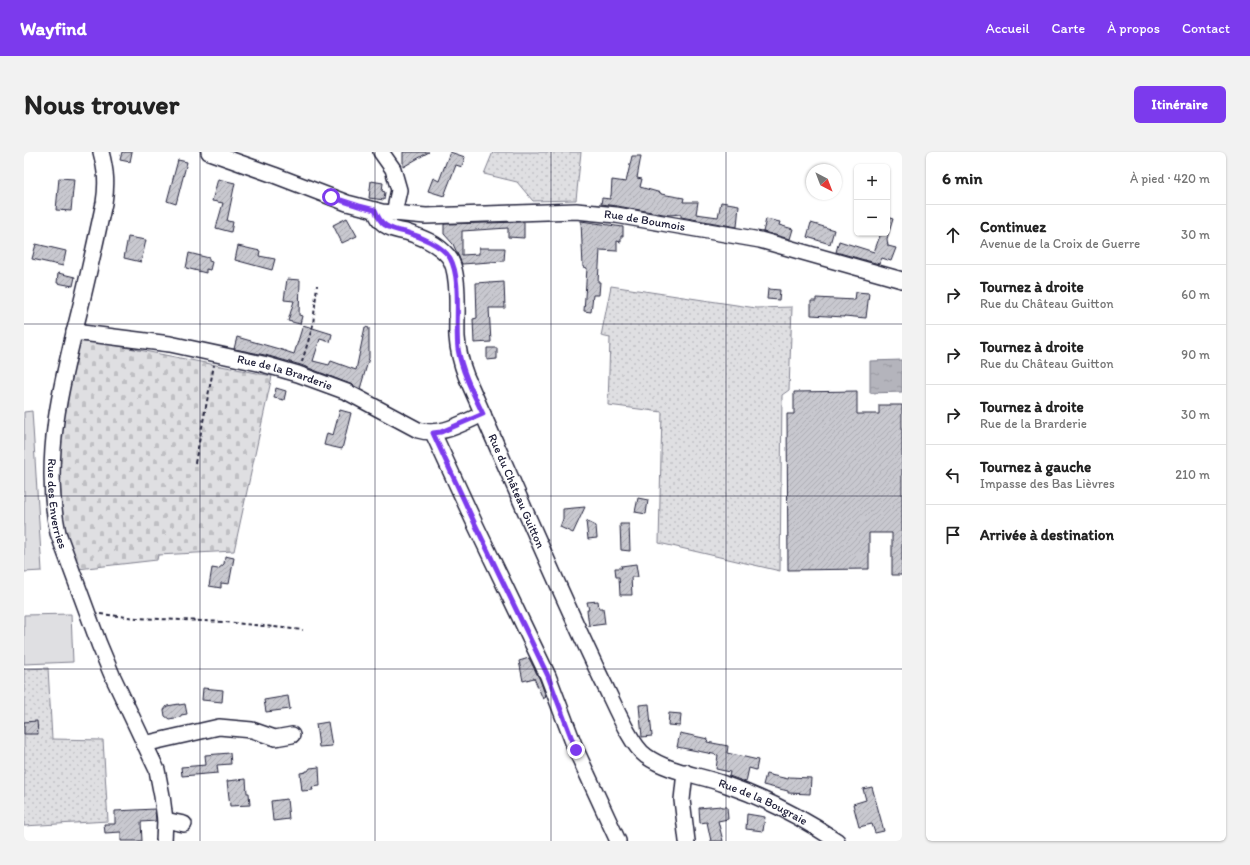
<!DOCTYPE html>
<html lang="fr">
<head>
<meta charset="utf-8">
<style>
	:root { --surface:#fff; --page:#f2f2f2; --text:#222; --muted:#767676; --line:#e0e0e0; --accent:#7c3aed }
	body { margin:0; font-family:Itim,sans-serif; background:var(--page); color:var(--text) }
	.controls { position:absolute; right:12px; top:12px; display:grid; overflow:hidden; border-radius:6px; box-shadow:0 1px 3px #0004 }
	.controls button { width:36px; height:36px; display:grid; place-items:center; padding:0; border:0; border-bottom:1px solid var(--line); background:var(--surface); color:var(--text); font:20px sans-serif }
	.compass { position:absolute; left:782px; top:12px; width:36px; height:36px; border-radius:50%; background:var(--surface); box-shadow:0 1px 3px #0004; rotate:138deg }
	.stop { position:absolute; width:12px; height:12px; margin:-9px; border:3px solid #7c3aed; border-radius:50%; background:#fff }
	.stop.end { background:#7c3aed; border-color:#fff; box-shadow:0 1px 4px #0008 }
	.list { margin:0; padding:0; list-style:none }
	h2 { display:flex; justify-content:space-between; align-items:center; height:52px; margin:0; padding:0 16px; font-size:17px }
	h2 small { font-size:13px; font-weight:400; color:var(--muted) }
	.list li { display:grid; grid-template-columns:26px 1fr auto; gap:12px; align-items:center; box-sizing:border-box; height:60px; padding:0 16px; border-top:1px solid var(--line) }
	.list b { display:block; font-size:15px; white-space:nowrap }
	.list p { margin:0; font-size:13px; white-space:nowrap; color:var(--muted) }
	.list em { font-size:13px; font-style:normal; color:var(--muted) }
	.icon { flex:none; width:22px; height:22px; fill:none; stroke:currentColor; stroke-width:2; stroke-linecap:round; stroke-linejoin:round }
	.map { position:relative; flex:none; width:878px; height:689px; overflow:hidden; border-radius:6px }
	header { display:flex; align-items:center; gap:24px; box-sizing:border-box; height:56px; padding:0 20px; background:var(--accent); color:#fff }
	header strong { font-size:19px }
	nav { display:flex; gap:22px; margin-inline-start:auto; font-size:14px }
	.intro { display:flex; align-items:center; justify-content:space-between; box-sizing:border-box; height:96px; padding:0 24px }
	h1 { margin:0; font-size:28px }
	.button { padding:10px 18px; border-radius:6px; background:var(--accent); color:#fff; font-size:14px; font-weight:700 }
	main { display:flex; gap:24px; padding:0 24px }
	aside { flex:1; background:var(--surface); border-radius:6px; box-shadow:0 1px 3px #0004 }
	.map>svg:first-child { display:block }
	.grass { fill:url(#grass-dots); stroke:#80808e }
	.cemetery { fill:url(#cemetery-stones); stroke:#80808e }
	.pitch { fill:#dfdfe2; stroke:#80808e }
	.water { fill:url(#water-ripples); stroke:#7a7a88 }
	.building { fill:url(#building-hatch); stroke:#22223b }
	.lines { fill:none; stroke-linecap:round; stroke-linejoin:round }
	.minor-casing { stroke:#22223b; stroke-width:18 }
	.path { stroke:#22223b; stroke-width:2; stroke-dasharray:4 3; stroke-linecap:butt }
	.minor { stroke:#fff; stroke-width:15 }
	.route { stroke:#7c3aed; stroke-width:5 }
	.grid { fill:none; stroke:#22223b; stroke-width:1; stroke-opacity:0.55 }
	.labels { text-anchor:middle; dominant-baseline:central; stroke-width:3.5; stroke-linejoin:round; paint-order:stroke }
	.street-label { font-size:12px; fill:#22223b; stroke:#fff }
</style>
</head>
<body>
<header>
<strong>Wayfind</strong>
<nav><a>Accueil</a><a>Carte</a><a>À propos</a><a>Contact</a></nav>
</header>
<div class="intro"><h1>Nous trouver</h1><a class="button">Itinéraire</a></div>
<main>
<div class="map">
<svg width="878" height="689" viewBox="0 0 878 689">
	<defs>
		<pattern id="grass-dots" width="8" height="8" patternUnits="userSpaceOnUse"><rect width="8" height="8" fill="#dfdfe2"/><path d="M2 2h.1M6 6h.1" fill="none" stroke="#bfbfc3" stroke-width="1.8" stroke-linecap="round"/></pattern>
		<pattern id="cemetery-stones" width="16" height="16" patternUnits="userSpaceOnUse"><rect width="16" height="16" fill="#dfdfe2"/><path d="M2 7V4a2 2 0 0 1 4 0v3zM10 15v-3a2 2 0 0 1 4 0v3z" fill="#bfbfc3"/></pattern>
		<pattern id="water-ripples" width="26" height="14" patternUnits="userSpaceOnUse"><rect width="26" height="14" fill="#b4b4bc"/><path d="M2 4q2-2 4 0t4 0M15 11q2-2 4 0t4 0" fill="none" stroke="#9a9aa2"/></pattern>
		<pattern id="building-hatch" width="6" height="6" patternUnits="userSpaceOnUse"><rect width="6" height="6" fill="#c8c8cf"/><path d="M-1 1l2-2M0 6l6-6M5 7l2-2" fill="none" stroke="#acacb3"/></pattern>
	</defs>
	<rect width="100%" height="100%" fill="#fff"/>
	<filter id="ink" filterUnits="userSpaceOnUse"><feTurbulence type="fractalNoise" baseFrequency=".025" numOctaves="2"/><feDisplacementMap in="SourceGraphic" scale="8" xChannelSelector="R" yChannelSelector="G"/><feConvolveMatrix kernelMatrix="1 2 1 2 8 2 1 2 1" color-interpolation-filters="sRGB"/></filter>
	<g filter="url(#ink)">
		<!-- grass -->
		<path class="grass" d="M469 0H557L552 48 509 49 493 30 460 22Z
			M587 134 732 156 768 155 765 238 758 243 756 419 635 391 638 260 584 253 586 186 577 184Z
			M24 516 28 587 79 588 84 669 0 674V517Z"/>
		<!-- cemetery -->
		<path class="cemetery" d="M59 187 248 224 210 399 134 403 133 408 54 417 36 368 35 270 51 197Z"/>
		<!-- pitch -->
		<path class="pitch" d="M8 259 18 419 0 420V260Z
			M47 462 49 510 0 512V463Z"/>
		<!-- water -->
		<path class="water" d="M878 208V240L846 241V209Z"/>
		<!-- building -->
		<path class="building" d="M98 0H108L106 10 96 8Z
			M379 0H405L379 15Z
			M426 0 441 5 438 15 432 13 420 44 404 39 409 26 415 29Z
			M608 4H617L613 26 618 27 616 35 637 41V42L660 46 659 50H674L672 62 694 65 697 50 715 53 713 75 657 65V62L645 63 593 54 577 52 578 46 586 47V44H587L588 28 602 30Z
			M154 8 163 10 152 52 143 49Z
			M35 26 50 27 47 59 32 58Z
			M194 27 211 31 203 69 209 70 207 80 192 76 199 51 188 49Z
			M347 29 359 31 358 39 361 40 360 48 345 46Z
			M863 65 869 67 863 87 864 94 872 96 867 109 858 106 855 112 812 100 815 89 850 100 857 81H863Z
			M323 66 333 84 318 91 309 73Z
			M742 67 756 70 755 73 769 77 766 87 739 80Z
			M557 69 599 75V84H597V90L593 89V99L576 98 574 130H576L575 143H569L567 160 560 159 563 116 559 115Z
			M500 70V86L484 85V76L438 79V103L455 102V96H481L480 109 438 112 429 92 420 82V72Z
			M787 71 810 78 806 92 783 85Z
			M104 85 122 88 117 110 100 106Z
			M12 92 42 99 39 114 8 107Z
			M214 94 236 99 235 104 251 107 248 118 211 108Z
			M165 101 185 106V109L188 110 186 118 182 117V121L162 116Z
			M34 121 51 125 49 134 33 131Z
			M263 127 276 128 275 163 278 164 276 172 264 169 270 149 260 148Z
			M465 130V131L480 130 481 156H465L467 190 450 191 449 167 453 166 452 131Z
			M744 137 756 138 755 148 743 147Z
			M832 140 845 141 842 166 820 164V165L787 163V149H792V146L831 148Z
			M279 173 308 182 306 190 296 187 289 209 305 213 307 209 332 218 341 175 345 176V206L336 237 326 232 277 213 241 203 210 197 213 185 255 197 270 202Z
			M463 196H473V207L463 208Z
			M252 236 262 239 260 248 250 246Z
			M833 239V262H855V253H878V423H868V381H845V417L764 418 763 262H770V240Z
			M316 258 327 261 318 297 300 293 303 281 309 283Z
			M614 346 624 348 622 362 611 360Z
			M561 355 549 381 536 375 539 367V357Z
			M562 369 572 374 573 386 564 387Z
			M596 372H605L606 399 597 398Z
			M201 404 210 406 205 432 197 431V436L185 434 188 416 194 417 200 412Z
			M612 412 614 425H607L608 443H596L595 425H592L591 416H598L597 414Z
			M574 449 575 456H579L581 472 565 474 563 458H565L563 450Z
			M505 506 516 528 522 545 519 547 510 526 499 529 495 509Z
			M179 536 199 538 198 550 178 548Z
			M264 544 266 557 242 560 240 548Z
			M155 552V553L161 552 163 562 157 563V565L145 567 141 564 140 558 143 554Z
			M625 552 628 584 618 585 615 553Z
			M645 561 657 562 656 574 644 573Z
			M13 569 14 582H0V570Z
			M304 570 308 594 295 595 292 572Z
			M656 581 684 587 683 590 704 594 703 601 734 608 732 618 725 616 722 630 705 624 706 620 692 617 694 603 653 595Z
			M206 601 207 612 193 613 194 621 158 624 157 615 182 613 181 603Z
			M295 615 296 634 288 635 289 638 278 639 276 621 282 620V619H284L286 616Z
			M742 622 764 627 765 625 787 626 786 642 764 641V639L739 633Z
			M222 627 223 641H225L226 653 206 654 203 629Z
			M848 635 860 679 851 681 848 672 835 675 829 652 842 648 839 637Z
			M263 647 265 667 249 669 247 649Z
			M697 654V655H703L704 667 694 669 699 689H687L683 670 676 671 675 656Z
			M131 657 132 669 117 670 118 689H97V680L81 681 80 672H91V659Z
			M723 662 741 665 739 679 722 677Z"/>
		<g class="lines">
			<defs>
				<g id="minor">
					<path id="s1" d="M77 0C82 19 83 32 80 51 72 88 64 125 55 161 37 232 18 308 34 381L75 492 88 523 133 618 138 644 141 668 140 689"/>
					<path id="s2" d="M185 0 250 23 323 51 358 60 402 64 552 59 592 63 736 88 878 128"/>
					<path d="M357 0 369 17 375 38 370 61"/>
					<path id="s3" d="M351 58C353 64 356 70 361 73 367 77 375 79 382 80 397 85 413 91 424 104 437 119 432 165 433 185 434 199 437 211 442 224 487 325 530 428 578 528 588 547 606 593 622 604 644 620 676 623 700 632 741 646 777 665 813 689"/>
					<path id="s4" d="M50 180 146 192 239 212 274 222 323 240 394 278C417 285 438 271 459 262"/>
					<path d="M409 281 451 372 524 524 552 598 594 689"/>
					<path d="M120 592 195 575 228 578 251 586 268 583"/>
					<path d="M661 620 658 648 663 689"/>
					<path d="M141 668 160 672"/>
				</g>
			</defs>
			<!-- minor casing -->
			<use href="#minor" class="minor-casing"/>
			<!-- path -->
			<path class="path" d="M278 210 289 173 293 133
				M171 311 190 213
				M76 462 113 466 201 470 279 478"/>
			<!-- minor -->
			<use href="#minor" class="minor"/>
		</g>
	</g>
	<g class="lines" filter="url(#ink)">
		<!-- route -->
		<path class="route" d="M307 45 335 54 351 58C353 63 356 70 361 73 367 77 375 79 381 80 395 84 418 93 426 106 438 127 431 171 434 197 438 220 449 241 459 262L417 280 409 281 451 372 524 524 552 598"/>
	</g>
	<!-- grid -->
	<path class="grid" d="M176 0V689M351 0V689M527 0V689M702 0V689M0 172H878M0 344H878M0 517H878"/>
	<g class="labels">
		<!-- street labels -->
		<g class="street-label">
			<text stroke="none"><textPath href="#s2" startOffset="447">Rue de Boumois</textPath></text>
			<text stroke="none"><textPath href="#s4" startOffset="215">Rue de la Brarderie</textPath></text>
			<text stroke="none"><textPath href="#s3" startOffset="338">Rue du Château Guitton</textPath></text>
			<text stroke="none"><textPath href="#s1" startOffset="358">Rue des Enverries</textPath></text>
			<text stroke="none"><textPath href="#s3" startOffset="760">Rue de la Bougraie</textPath></text>
		</g>
	</g>
</svg>
<div class="controls">
<button>+</button>
<button>−</button>
</div>
<svg class="compass" viewBox="-18 -18 36 36"><path d="M0-13l5 13h-10z" fill="#e53935"/><path d="M0 13l5-13h-10z" fill="#767676"/></svg>
<div class="stop" style="left:307px;top:45px"></div>
<div class="stop end" style="left:552px;top:598px"></div>
</div>
<aside>
<h2>6 min<small>À pied · 420 m</small></h2>
<ul class="list">
<li><svg class="icon" aria-label="ahead" viewBox="0 0 24 24"><path d="M12 20V5M6 11l6-6 6 6"/></svg><div><b>Continuez</b><p>Avenue de la Croix de Guerre</p></div><em>30 m</em></li>
<li><svg class="icon" aria-label="right" viewBox="0 0 24 24"><path d="M7 20v-9h11M14 6l5 5-5 5"/></svg><div><b>Tournez à droite</b><p>Rue du Château Guitton</p></div><em>60 m</em></li>
<li><svg class="icon" aria-label="right" viewBox="0 0 24 24"><path d="M7 20v-9h11M14 6l5 5-5 5"/></svg><div><b>Tournez à droite</b><p>Rue du Château Guitton</p></div><em>90 m</em></li>
<li><svg class="icon" aria-label="right" viewBox="0 0 24 24"><path d="M7 20v-9h11M14 6l5 5-5 5"/></svg><div><b>Tournez à droite</b><p>Rue de la Brarderie</p></div><em>30 m</em></li>
<li><svg class="icon" aria-label="left" viewBox="0 0 24 24"><path d="M17 20v-9H6M10 6l-5 5 5 5"/></svg><div><b>Tournez à gauche</b><p>Impasse des Bas Lièvres</p></div><em>210 m</em></li>
<li><svg class="icon" aria-label="arrive" viewBox="0 0 24 24"><path d="M6 21V4h12l-3 4 3 4H6"/></svg><div><b>Arrivée à destination</b></div></li>
</ul>
</aside>
</main>
</body>
</html>
